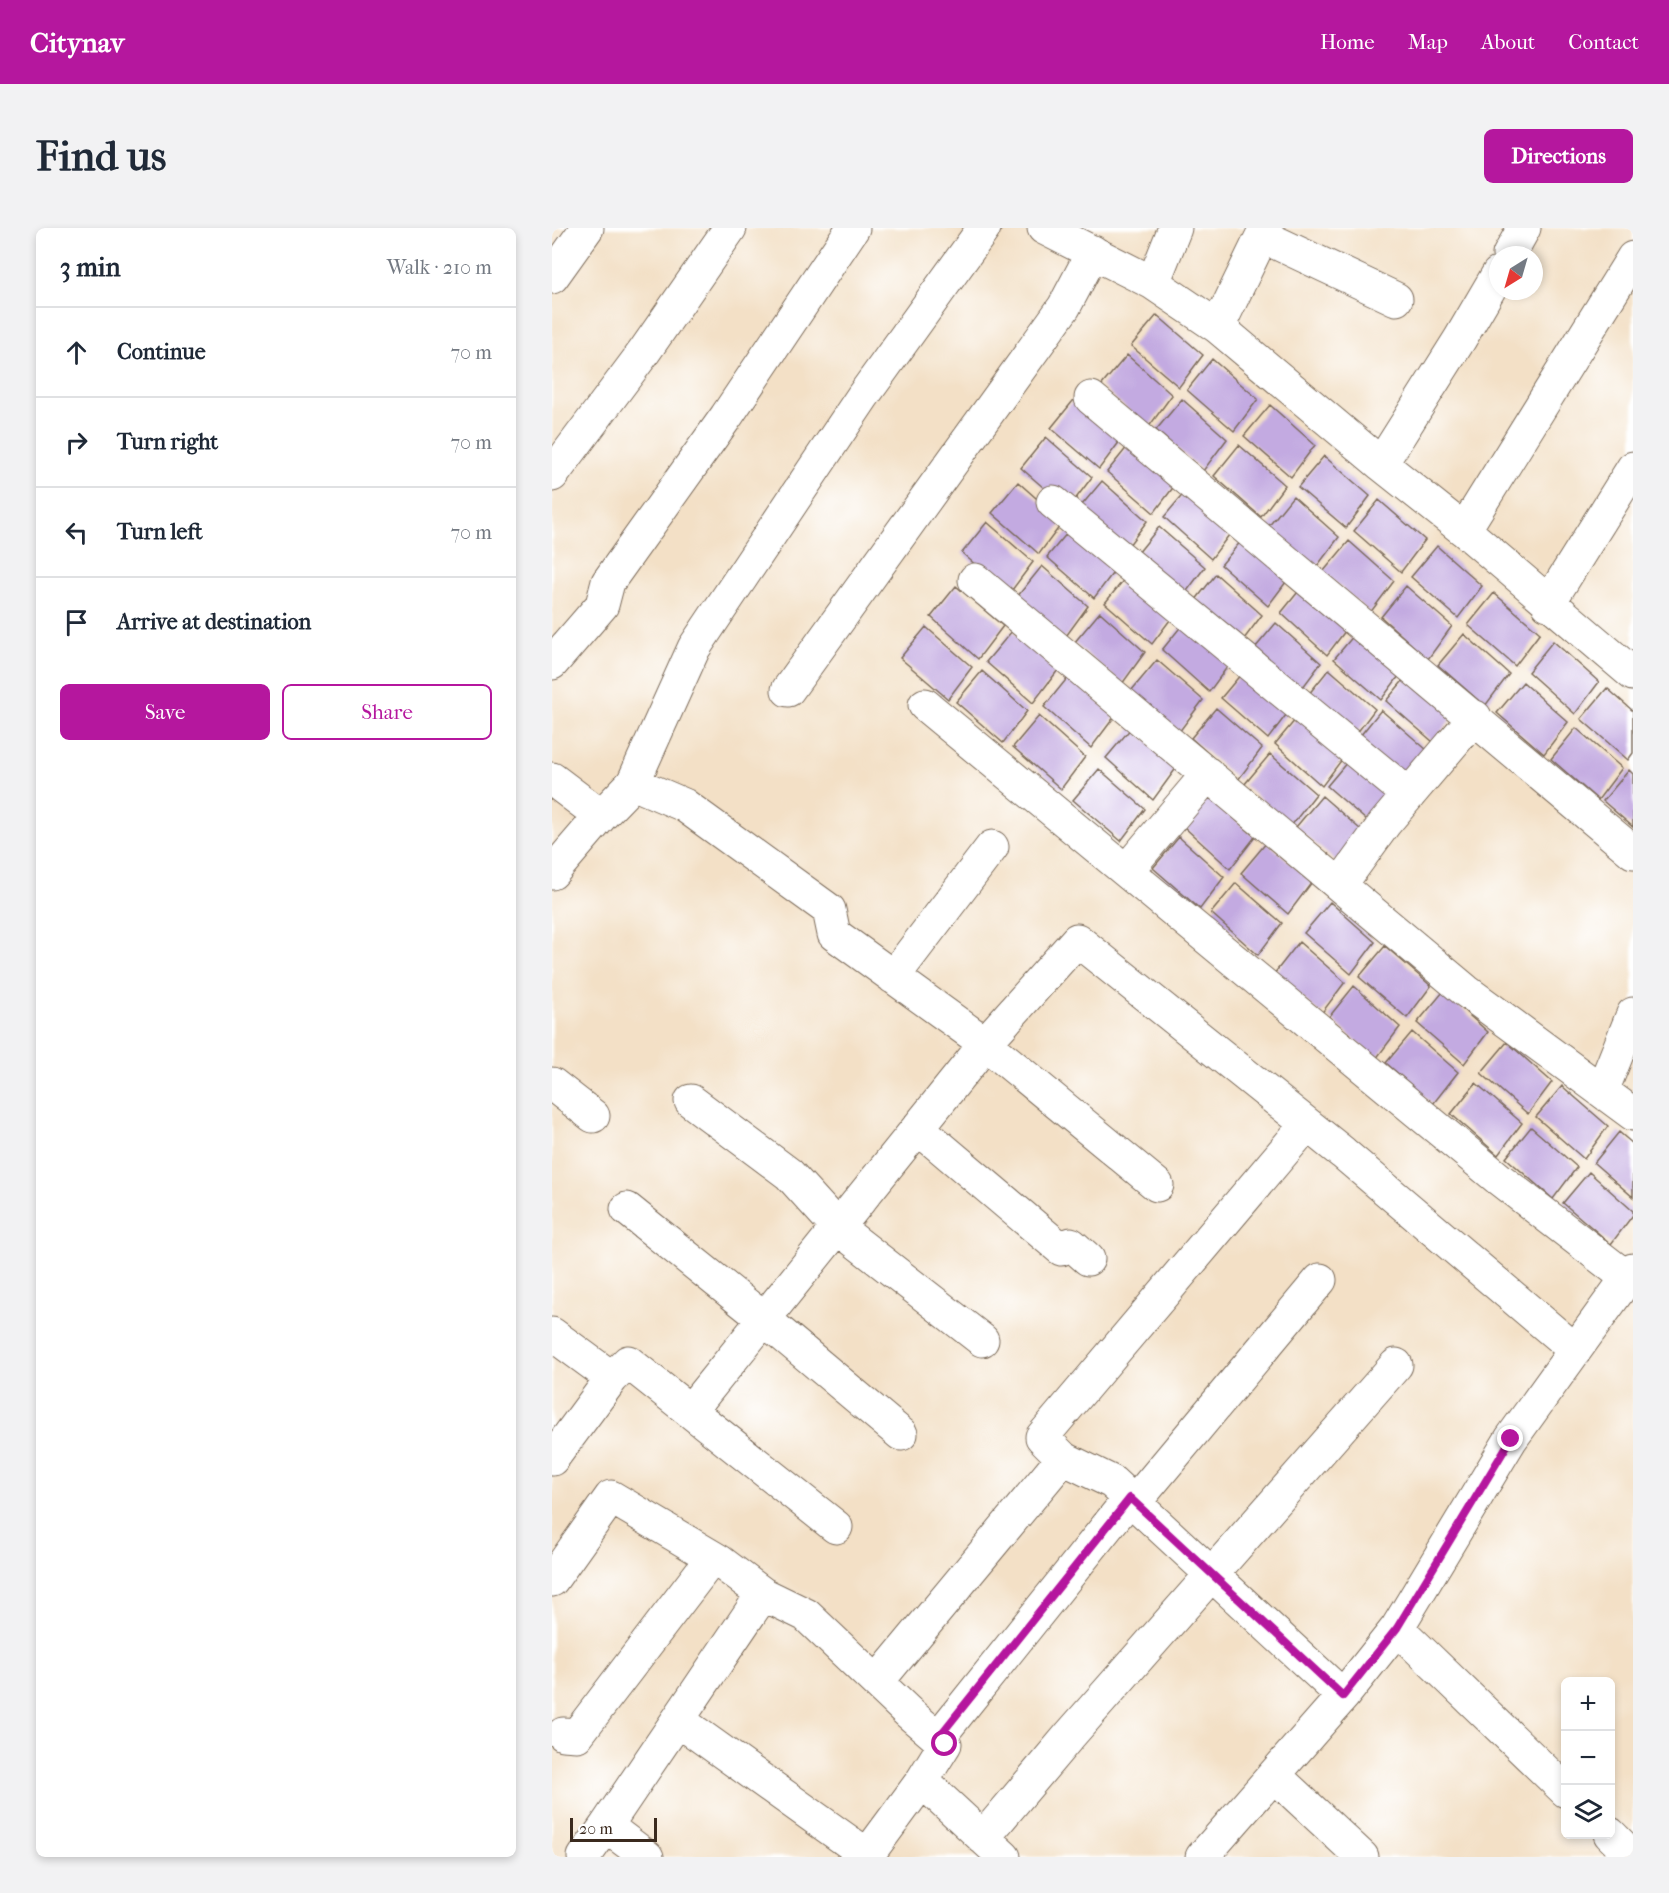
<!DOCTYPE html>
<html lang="en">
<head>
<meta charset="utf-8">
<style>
	:root { --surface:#fff; --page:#f2f2f3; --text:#1f2937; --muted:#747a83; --line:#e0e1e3; --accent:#b5179e }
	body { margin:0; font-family:"IM FELL French Canon",serif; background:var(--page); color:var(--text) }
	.controls { position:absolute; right:18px; bottom:18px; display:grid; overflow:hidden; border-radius:9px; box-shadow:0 3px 9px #0003 }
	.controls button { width:54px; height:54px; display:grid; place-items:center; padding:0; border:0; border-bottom:2px solid var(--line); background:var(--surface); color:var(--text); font:30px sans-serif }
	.compass { position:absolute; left:937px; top:18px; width:54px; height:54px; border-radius:50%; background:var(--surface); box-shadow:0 3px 9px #0003; rotate:217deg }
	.scale { position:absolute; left:18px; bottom:15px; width:87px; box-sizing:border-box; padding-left:6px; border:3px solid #3b2a1e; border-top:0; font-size:16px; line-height:21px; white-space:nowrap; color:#3b2a1e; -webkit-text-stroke:4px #fff; paint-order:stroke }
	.stop { position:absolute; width:18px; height:18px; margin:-14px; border:4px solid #b5179e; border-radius:50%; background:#fff }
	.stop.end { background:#b5179e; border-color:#fff; box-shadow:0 2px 6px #0008 }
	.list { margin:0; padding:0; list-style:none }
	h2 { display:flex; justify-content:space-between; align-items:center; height:78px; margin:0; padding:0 24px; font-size:26px }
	h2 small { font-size:20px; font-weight:400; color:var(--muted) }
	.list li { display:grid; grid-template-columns:39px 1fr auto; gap:18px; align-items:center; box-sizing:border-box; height:90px; padding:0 24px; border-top:2px solid var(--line) }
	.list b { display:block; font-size:22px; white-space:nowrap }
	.list em { font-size:20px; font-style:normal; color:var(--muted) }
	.actions { display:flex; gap:12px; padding:18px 24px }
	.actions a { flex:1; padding:14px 0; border:2px solid var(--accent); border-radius:9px; text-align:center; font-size:21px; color:var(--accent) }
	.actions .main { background:var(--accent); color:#fff }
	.icon { flex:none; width:33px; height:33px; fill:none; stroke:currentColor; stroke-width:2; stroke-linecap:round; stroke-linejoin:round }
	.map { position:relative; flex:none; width:1081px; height:1629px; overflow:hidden; border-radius:9px }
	header { display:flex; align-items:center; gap:36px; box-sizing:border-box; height:84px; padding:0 30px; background:var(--accent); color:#fff }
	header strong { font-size:28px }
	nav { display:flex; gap:33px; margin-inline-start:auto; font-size:21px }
	.intro { display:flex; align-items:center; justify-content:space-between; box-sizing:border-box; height:144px; padding:0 36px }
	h1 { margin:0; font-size:42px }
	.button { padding:15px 27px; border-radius:9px; background:var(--accent); color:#fff; font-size:21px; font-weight:700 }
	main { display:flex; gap:36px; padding:0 36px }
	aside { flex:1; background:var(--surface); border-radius:9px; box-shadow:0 3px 9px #0003 }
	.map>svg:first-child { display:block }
	.building { fill:#c3aae1 }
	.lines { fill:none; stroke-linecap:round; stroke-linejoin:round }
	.minor-casing { stroke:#7b6a59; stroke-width:35 }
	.minor { stroke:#fff; stroke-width:33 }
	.route { stroke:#b5179e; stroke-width:8 }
</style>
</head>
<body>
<header>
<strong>Citynav</strong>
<nav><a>Home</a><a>Map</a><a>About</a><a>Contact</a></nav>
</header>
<div class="intro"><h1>Find us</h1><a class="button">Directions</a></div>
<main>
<aside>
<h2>3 min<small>Walk · 210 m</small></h2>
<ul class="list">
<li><svg class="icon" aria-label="ahead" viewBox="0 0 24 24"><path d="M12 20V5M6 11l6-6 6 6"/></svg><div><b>Continue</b></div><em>70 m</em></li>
<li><svg class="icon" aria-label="right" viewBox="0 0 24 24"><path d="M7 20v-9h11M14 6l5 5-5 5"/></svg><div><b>Turn right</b></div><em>70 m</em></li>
<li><svg class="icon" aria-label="left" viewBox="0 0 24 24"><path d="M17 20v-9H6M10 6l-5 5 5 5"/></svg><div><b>Turn left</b></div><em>70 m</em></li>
<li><svg class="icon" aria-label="arrive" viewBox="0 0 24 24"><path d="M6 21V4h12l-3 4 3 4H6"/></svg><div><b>Arrive at destination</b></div></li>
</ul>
<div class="actions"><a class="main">Save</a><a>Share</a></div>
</aside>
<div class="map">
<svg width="1081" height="1629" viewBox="0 0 1081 1629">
	<rect width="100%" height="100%" fill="#fff"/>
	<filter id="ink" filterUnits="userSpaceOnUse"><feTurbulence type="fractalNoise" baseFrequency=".0167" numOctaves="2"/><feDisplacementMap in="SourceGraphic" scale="12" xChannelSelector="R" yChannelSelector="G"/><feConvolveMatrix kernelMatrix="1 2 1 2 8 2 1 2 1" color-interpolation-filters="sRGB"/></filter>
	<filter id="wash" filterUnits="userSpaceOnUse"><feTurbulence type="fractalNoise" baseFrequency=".008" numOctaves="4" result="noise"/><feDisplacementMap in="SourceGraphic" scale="24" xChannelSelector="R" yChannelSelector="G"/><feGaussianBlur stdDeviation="1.35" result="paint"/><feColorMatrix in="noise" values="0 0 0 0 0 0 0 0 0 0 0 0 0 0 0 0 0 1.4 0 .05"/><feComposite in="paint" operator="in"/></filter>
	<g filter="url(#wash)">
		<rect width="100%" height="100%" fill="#f3e0c6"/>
		<g id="blocks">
			<!-- building -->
			<path class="building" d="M605 87 651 127 627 159 579 118Z
				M575 127 620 167 596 200 549 158Z
				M660 131 706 171 682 203 635 162Z
				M525 168 571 209 547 241 499 200Z
				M630 171 675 211 651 243 604 202Z
				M718 177 763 217 739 249 692 208Z
				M494 209 540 249 516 281 469 240Z
				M580 213 626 253 602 285 555 244Z
				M687 217 733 257 709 289 662 248Z
				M772 228 818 268 794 300 746 259Z
				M550 253 595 293 571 325 524 284Z
				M466 254 511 294 487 326 440 285Z
				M638 258 683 299 659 331 612 289Z
				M741 268 787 309 763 341 716 299Z
				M827 272 873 312 849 344 802 303Z
				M435 294 481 334 457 366 410 325Z
				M521 298 566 338 542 370 495 329Z
				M607 299 653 339 629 371 582 330Z
				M695 306 740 346 716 378 669 337Z
				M797 313 842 353 818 385 771 344Z
				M885 318 930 358 906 390 859 349Z
				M490 338 536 378 512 411 465 369Z
				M578 344 624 384 600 416 553 375Z
				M664 346 710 387 686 419 639 378Z
				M754 354 800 394 775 427 729 385Z
				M404 358 451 398 426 431 379 389Z
				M854 358 900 398 876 431 829 389Z
				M942 365 988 405 963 438 916 397Z
				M548 384 593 424 570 456 522 415Z
				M635 391 681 431 657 464 610 422Z
				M724 395 769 435 745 467 698 426Z
				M374 399 420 439 396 471 348 430Z
				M808 400 853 440 829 472 782 431Z
				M460 403 506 442 481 475 434 434Z
				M912 406 957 446 933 478 886 437Z
				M1001 413 1047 454 1023 486 976 444Z
				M605 432 651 472 627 504 579 463Z
				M695 439 740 479 716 511 669 470Z
				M777 441 823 481 799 513 752 472Z
				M860 442 906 482 881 514 834 473Z
				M430 443 475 483 451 515 404 474Z
				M517 448 563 488 539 520 492 479Z
				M971 454 1016 494 992 526 945 485Z
				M1055 460 1081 483V525L1076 532 1029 491Z
				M664 480 710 520 686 552 639 510Z
				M829 482 875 522 851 554 804 513Z
				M749 485 794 526 770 558 723 516Z
				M487 488 533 529 509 561 461 519Z
				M580 499 625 539 601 572 554 530Z
				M1024 500 1070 540 1046 572 999 531Z
				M718 526 764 566 739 598 692 557Z
				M801 527 846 567 822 599 775 558Z
				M547 541 593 581 569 613 521 572Z
				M1077 542 1081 546V599L1051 573Z
				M657 568 703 609 678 641 632 599Z
				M770 568 816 608 792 640 744 599Z
				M627 609 672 649 648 681 601 640Z
				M715 614 760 654 736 686 689 645Z
				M684 655 730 695 706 727 659 685Z
				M778 674 823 714 799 746 752 705Z
				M747 714 793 754 769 786 722 746Z
				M833 718 879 758 855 790 807 749Z
				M802 758 848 799 824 831 777 789Z
				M891 764 936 804 912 836 865 795Z
				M860 804 906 844 881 876 834 835Z
				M955 814 1000 854 976 886 929 845Z
				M924 855 970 895 946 927 899 886Z
				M1010 858 1056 898 1032 931 984 889Z
				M979 899 1025 939 1001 971 954 930Z
				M1067 904 1081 916V969L1042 935Z
				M1037 944 1081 983V987L1059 1016 1011 975Z"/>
		</g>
	</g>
	<g filter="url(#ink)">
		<use href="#blocks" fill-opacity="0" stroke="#7b6a59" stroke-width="1.5"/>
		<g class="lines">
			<defs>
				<path id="minor" d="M492 0 601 55 666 99 829 236 912 302 1081 446
					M957 27 972 0
					M0 49 35 0
					M601 55 623 0
					M666 99 710 8 844 71
					M539 170 1081 624
					M829 236 908 111 946 46
					M0 247 92 124 178 0
					M501 274 857 567
					M912 302 1081 30
					M423 352 914 763 1081 886
					M996 376 1081 240
					M0 435 50 377 56 354 174 189 301 0
					M236 462 512 79 541 24
					M373 477 947 951 1074 1049
					M0 551 49 588 0 645
					M81 555 142 420 311 168 432 0
					M49 588 81 555 132 577 277 682 282 706 434 816 605 957
					M574 643 656 546
					M788 657 833 595 923 489
					M341 749 440 619
					M0 856 41 888
					M1050 863 1081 786
					M139 873 237 946 286 1000 430 1112
					M366 900 509 1021 519 1016 536 1031
					M75 981 212 1091 349 1206
					M0 1106 60 1150
					M138 1183 443 804 525 712 791 925 1023 1122
					M511 1230 490 1209 755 896
					M0 1231 60 1150 76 1134 284 1299
					M582 1275 768 1052
					M0 1352 59 1269 167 1333 211 1366
					M845 1400 1014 1563
					M325 1454 511 1230 560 1254 791 1468
					M126 1492 315 1627
					M11 1506 25 1507 160 1330
					M386 1510 578 1270
					M722 1547 810 1629
					M54 1598 211 1366 254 1387 357 1485 393 1516 370 1553
					M1058 1606 1081 1629
					M431 1610 518 1507 844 1137
					M32 1629 54 1598 95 1629
					M314 1629 370 1553 452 1629
					M650 1629 791 1468 845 1400 959 1211 1081 1042"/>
			</defs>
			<!-- minor casing -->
			<use href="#minor" class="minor-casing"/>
			<!-- minor -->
			<use href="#minor" class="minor"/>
		</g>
	</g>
	<g class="lines" filter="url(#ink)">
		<!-- route -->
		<path class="route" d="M393 1516 386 1510 578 1270 791 1468 845 1400 959 1211"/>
	</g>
</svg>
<div class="controls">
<button>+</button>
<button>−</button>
<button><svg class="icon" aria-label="layers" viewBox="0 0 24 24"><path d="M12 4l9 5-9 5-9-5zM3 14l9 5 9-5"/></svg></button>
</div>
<svg class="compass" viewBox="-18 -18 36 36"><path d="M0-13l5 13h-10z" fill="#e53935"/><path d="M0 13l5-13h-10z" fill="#747a83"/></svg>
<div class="scale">20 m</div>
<div class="stop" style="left:393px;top:1516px"></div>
<div class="stop end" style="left:959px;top:1211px"></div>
</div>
</main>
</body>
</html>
